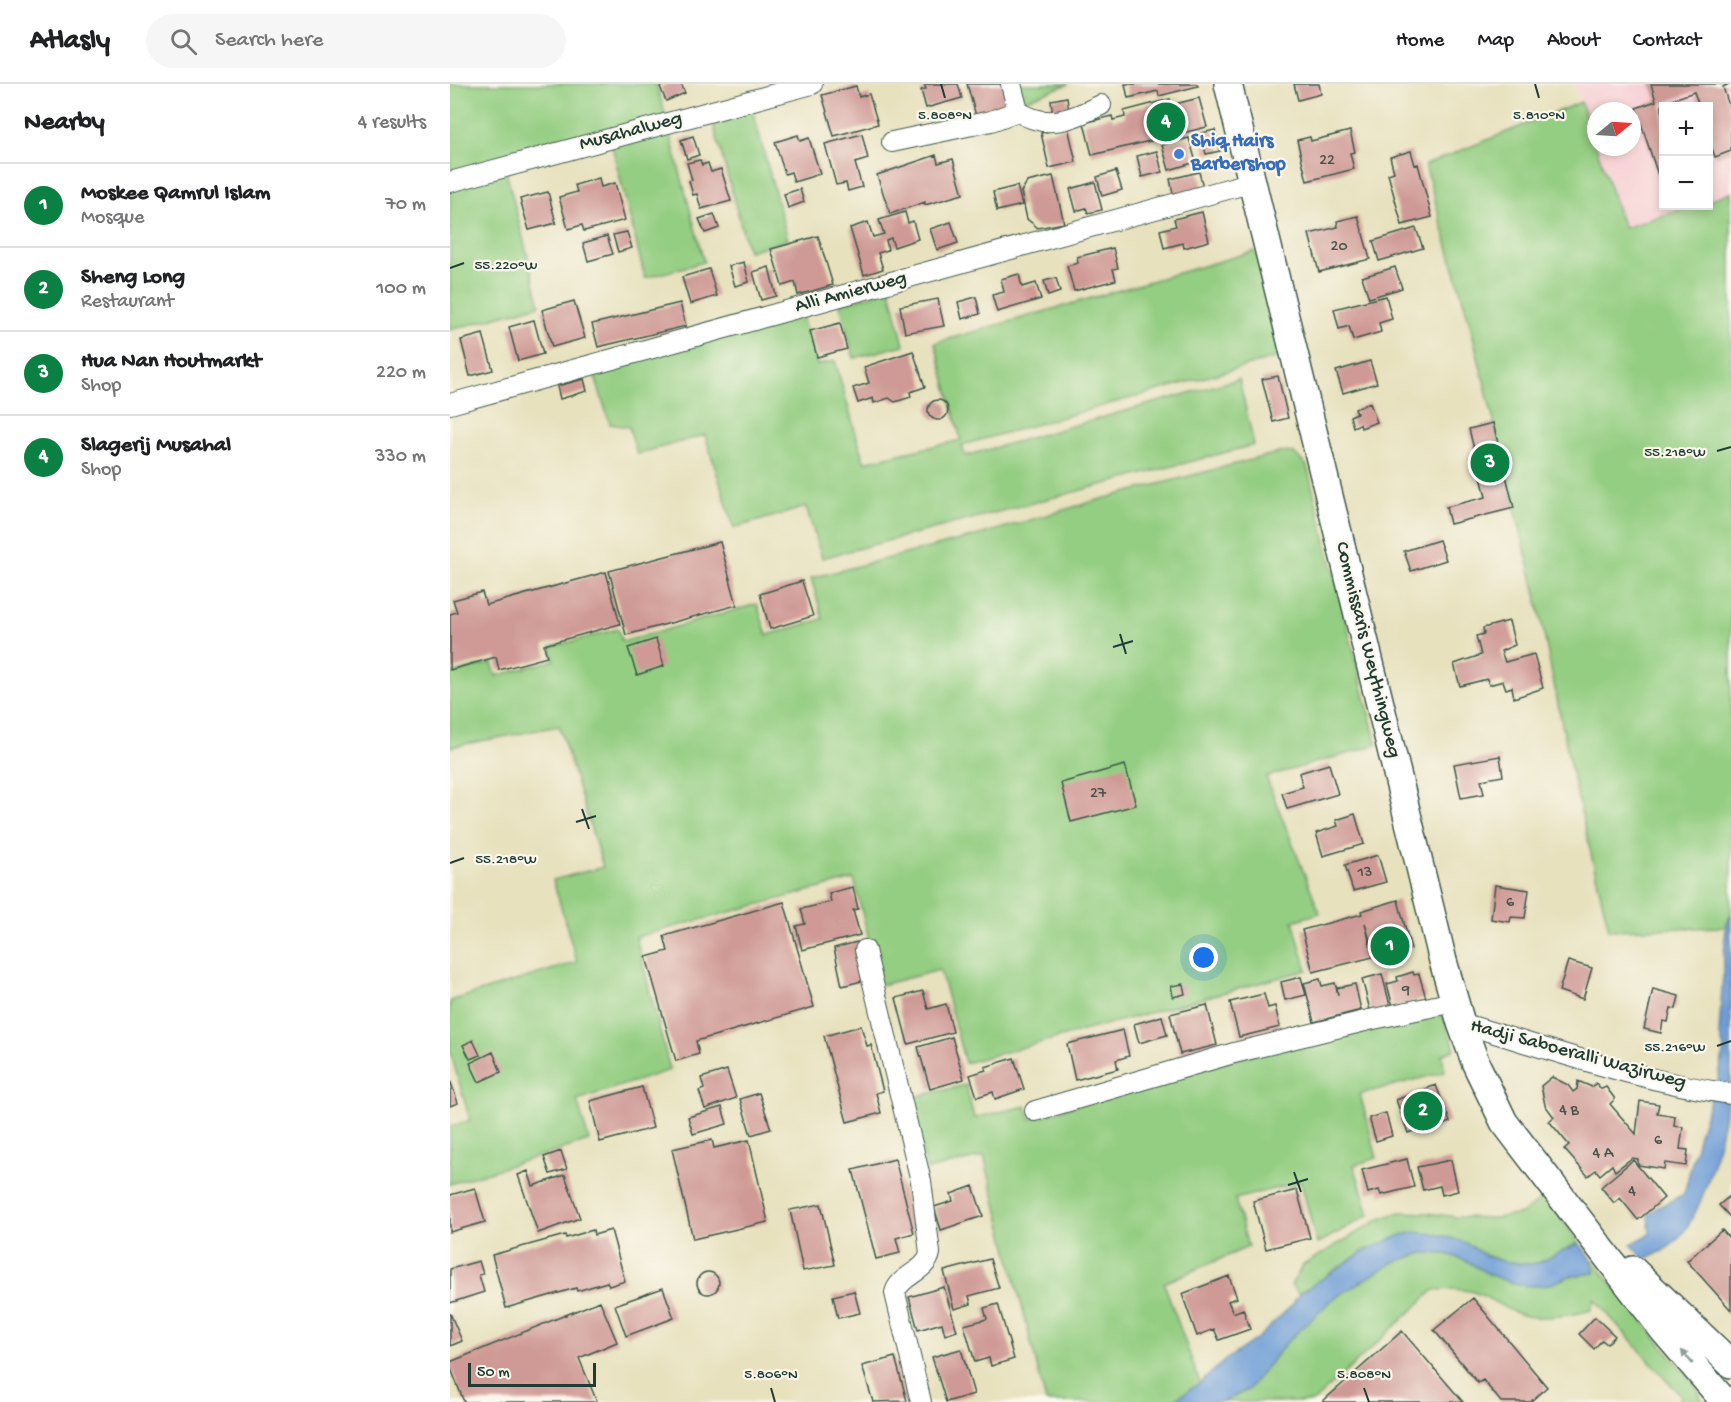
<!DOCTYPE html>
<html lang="en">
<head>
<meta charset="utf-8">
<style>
	:root { --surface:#fff; --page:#f6f6f6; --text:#202124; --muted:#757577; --line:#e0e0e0; --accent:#0b8043 }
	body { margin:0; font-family:"Gochi Hand",sans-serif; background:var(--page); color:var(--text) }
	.controls { position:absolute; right:18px; top:18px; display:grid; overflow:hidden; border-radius:0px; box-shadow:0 3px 9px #0003 }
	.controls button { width:54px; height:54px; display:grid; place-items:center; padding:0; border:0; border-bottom:2px solid var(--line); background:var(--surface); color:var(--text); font:30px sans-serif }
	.compass { position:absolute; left:1137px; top:18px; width:54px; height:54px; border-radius:50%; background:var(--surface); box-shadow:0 3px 9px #0003; rotate:72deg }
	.scale { position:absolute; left:18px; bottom:15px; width:128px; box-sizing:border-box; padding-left:6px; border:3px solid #1f3d34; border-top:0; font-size:16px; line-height:21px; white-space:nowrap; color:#1f3d34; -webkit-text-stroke:4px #fbf7ec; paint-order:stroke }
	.you { position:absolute; left:754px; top:874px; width:21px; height:21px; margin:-15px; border:4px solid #fff; border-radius:50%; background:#1a73e8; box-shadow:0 0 0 9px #1a73e833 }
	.badge { display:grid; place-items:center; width:39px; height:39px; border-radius:50%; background:var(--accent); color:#fff; font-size:20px; font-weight:700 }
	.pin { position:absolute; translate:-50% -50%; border:3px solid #fff; box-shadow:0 2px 6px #0006 }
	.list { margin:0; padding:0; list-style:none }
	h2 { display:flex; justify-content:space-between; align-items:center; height:78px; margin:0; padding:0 24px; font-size:26px }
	h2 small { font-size:20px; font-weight:400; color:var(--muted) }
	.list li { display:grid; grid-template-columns:39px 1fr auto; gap:18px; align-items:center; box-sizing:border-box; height:84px; padding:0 24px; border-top:2px solid var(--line) }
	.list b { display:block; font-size:22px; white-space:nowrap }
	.list p { margin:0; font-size:20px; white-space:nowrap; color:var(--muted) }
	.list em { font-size:20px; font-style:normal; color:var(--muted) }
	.icon { flex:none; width:33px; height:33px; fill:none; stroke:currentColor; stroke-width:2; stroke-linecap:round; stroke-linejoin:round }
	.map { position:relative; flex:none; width:1281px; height:1318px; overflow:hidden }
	header { display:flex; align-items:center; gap:36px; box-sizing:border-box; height:84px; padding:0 30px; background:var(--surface); border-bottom:2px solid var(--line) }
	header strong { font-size:28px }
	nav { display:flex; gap:33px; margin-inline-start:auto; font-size:21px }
	.search { width:420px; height:54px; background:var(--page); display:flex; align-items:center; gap:15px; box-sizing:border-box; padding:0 21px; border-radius:33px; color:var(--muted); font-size:22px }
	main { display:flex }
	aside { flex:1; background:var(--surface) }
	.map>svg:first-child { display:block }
	.built { fill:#f7cfd4 }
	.green { fill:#94ce82; stroke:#5a865b; stroke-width:1.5 }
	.water { fill:#6d9cd6; stroke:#466c85; stroke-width:1.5 }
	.building { fill:#cf9a95 }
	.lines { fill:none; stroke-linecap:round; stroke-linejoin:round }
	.minor-casing { stroke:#3d5649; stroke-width:22 }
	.secondary-casing { stroke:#3d5649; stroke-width:30 }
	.minor { stroke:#fff; stroke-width:20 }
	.secondary { stroke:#fff; stroke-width:27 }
	.oneway { fill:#8f9e9a }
	.ticks { fill:none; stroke:#1f3d34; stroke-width:2 }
	.shop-dot { fill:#3f7fe0; stroke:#fbf7ec; stroke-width:2 }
	.labels { text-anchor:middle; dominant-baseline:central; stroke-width:4.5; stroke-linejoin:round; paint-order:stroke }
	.number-label { font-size:16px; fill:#4b544c }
	.street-label { font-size:20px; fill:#1f3d34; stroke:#fbf7ec }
	.shop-label { font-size:20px; font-weight:bold; fill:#366cbe; stroke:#fbf7ec; text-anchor:start }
	.ticks-label { font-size:15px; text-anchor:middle; fill:#1f3d34; stroke:#fbf7ec; stroke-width:4.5; stroke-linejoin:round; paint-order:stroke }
</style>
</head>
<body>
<header>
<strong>Atlasly</strong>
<div class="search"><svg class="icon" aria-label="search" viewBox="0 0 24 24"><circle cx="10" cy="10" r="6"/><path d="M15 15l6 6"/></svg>Search here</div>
<nav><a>Home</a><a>Map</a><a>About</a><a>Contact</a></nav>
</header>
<main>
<aside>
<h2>Nearby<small>4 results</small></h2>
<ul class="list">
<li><span class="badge">1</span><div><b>Moskee Qamrul Islam</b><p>Mosque</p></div><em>70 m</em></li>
<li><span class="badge">2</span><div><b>Sheng Long</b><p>Restaurant</p></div><em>100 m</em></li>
<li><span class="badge">3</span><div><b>Hua Nan Houtmarkt</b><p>Shop</p></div><em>220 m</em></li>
<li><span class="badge">4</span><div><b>Slagerij Musahal</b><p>Shop</p></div><em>330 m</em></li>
</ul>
</aside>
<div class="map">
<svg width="1281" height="1318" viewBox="0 0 1281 1318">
	<rect width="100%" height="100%" fill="#fbf7ec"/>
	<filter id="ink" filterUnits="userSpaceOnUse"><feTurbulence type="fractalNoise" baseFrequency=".0167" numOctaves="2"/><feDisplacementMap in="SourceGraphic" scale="12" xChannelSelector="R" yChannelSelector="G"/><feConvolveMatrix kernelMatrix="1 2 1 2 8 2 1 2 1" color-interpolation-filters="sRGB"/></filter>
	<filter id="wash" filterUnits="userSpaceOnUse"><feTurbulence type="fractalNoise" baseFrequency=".008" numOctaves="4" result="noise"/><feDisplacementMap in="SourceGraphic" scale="24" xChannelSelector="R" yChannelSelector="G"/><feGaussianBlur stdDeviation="1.35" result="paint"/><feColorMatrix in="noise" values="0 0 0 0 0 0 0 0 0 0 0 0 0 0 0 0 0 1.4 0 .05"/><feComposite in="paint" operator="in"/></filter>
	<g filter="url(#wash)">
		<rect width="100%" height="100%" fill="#e7e1be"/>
		<!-- built -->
		<path class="built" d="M1125 0H1281V108L1259 116 1258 22H1214V122H1241L1174 144 1147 63H1182V27H1146V61Z"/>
		<!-- green -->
		<path class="green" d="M0 0H206L216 33 3 92 0 82Z
			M565 0H619L570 18Z
			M1131 18 1174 144 1241 122H1258L1259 116 1281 108V829L1276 843 1159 846 1121 685 1086 510 1021 244 975 81Z
			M301 21 338 156 298 167 261 32Z
			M218 43 254 178 195 194 161 58Z
			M56 87 90 221 0 246V102Z
			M805 167 832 272 512 361 515 372 789 295 804 361 372 474 356 423 284 444 255 351 187 370 179 343 160 340 143 286 351 230 367 281 385 277 414 378 511 356 485 259Z
			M440 206 454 261 404 274 390 220Z
			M831 368 844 369 857 382 927 661 816 693 870 829 843 837 857 886 515 979 490 886 430 901 404 795 186 853 220 986 127 1016 139 1057 0 1100V1043L20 1036 0 967V917L127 878 103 796 153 783 109 642 0 663V590L42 579 46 592 104 576 101 563 168 545 172 558 307 520 317 551 373 535 361 494 533 450 644 417Z
			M986 929 994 935 1005 965 992 971 995 988 910 1010 927 1074 904 1081 919 1131 867 1160 851 1098 785 1115 798 1163 714 1199 750 1299 721 1318H596L534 1072 477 1086 460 1014 516 1001 524 1034 576 1022 580 1035 785 975Z
			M1095 1113 1129 1159 1088 1179 1081 1180 1052 1177 1035 1171 1017 1160 914 1167 849 1210 841 1201 853 1181 930 1135 949 1128 977 1129 1006 1133 1046 1134 1071 1130Z
			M973 1169 997 1170 1017 1177 1040 1191 1101 1200 1120 1192 1145 1189 1141 1174 1246 1303 1253 1318H1226L1232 1313 1144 1215 1141 1226C1124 1231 1089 1236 1072 1231 1055 1226 1041 1214 1026 1209 1012 1204 998 1205 984 1206L863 1318H773L798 1306 836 1259 884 1214 944 1178Z"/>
		<!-- water -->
		<path class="water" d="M1281 830V998L1276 1002 1267 1001 1274 965 1269 949 1276 843Z
			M1261 1013 1278 1016C1270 1056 1256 1123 1229 1154 1219 1165 1207 1171 1194 1175L1181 1160 1200 1150 1198 1131 1207 1124 1234 1110 1249 1050Z
			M964 1148C982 1149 999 1152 1016 1159 1023 1163 1029 1168 1036 1172 1051 1178 1072 1182 1088 1179L1129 1159 1141 1174 1145 1189 1120 1192 1101 1200 1082 1202 1068 1201 1040 1191 1017 1177 997 1170 973 1169 944 1178 884 1214 836 1259 798 1306 773 1318H721L750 1299 774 1277 809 1253 842 1221 849 1210 914 1167 949 1152Z"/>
		<g id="blocks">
			<!-- building -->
			<path class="building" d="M217 0H231L235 9 216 17 210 3Z
				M474 0H508L512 14 476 24 471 6 476 5Z
				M517 0H555L561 23 526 32Z
				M675 0H747L748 2 709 12 708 7 678 14Z
				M844 0H869L871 10 848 16Z
				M1201 0H1279L1273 3 1281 28V67L1265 73 1258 52V22H1249L1244 8 1212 19 1214 89 1208 91 1186 24 1206 17Z
				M406 2 409 13 419 10 428 40 384 52 372 11Z
				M617 13 619 30 603 32 601 16Z
				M749 14 757 43 642 71 634 39 662 32 663 36 675 33 674 27 720 15 721 21Z
				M618 43 626 78 599 84 591 49Z
				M765 46 770 67 756 70 751 49Z
				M900 47 905 68 900 69 904 85 857 97 847 56 860 53 861 57Z
				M412 50 418 75 405 79 412 103 398 107 396 99 386 101 375 60Z
				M348 51 350 57 359 54 370 90 344 98 341 88 335 90 325 58Z
				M243 52 249 71 237 75 231 56Z
				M739 54 746 78 719 86 712 61Z
				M707 67 712 88 692 93 687 72Z
				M961 67 965 81 968 80 982 133 952 141 938 90 944 88 940 73Z
				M486 71 488 79 503 75 513 110 475 121V118L440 130 427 91Z
				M250 76 252 81 258 79 261 88 271 85 281 117 251 125 247 110 243 111 239 97 242 96 237 79Z
				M666 87 672 106 652 112 647 93Z
				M749 88 754 107 724 114 720 95Z
				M603 92 614 139 588 144 577 135 571 108 577 98Z
				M149 94 151 103 165 99 175 136 134 147 132 141 118 145 109 113 127 108 125 101Z
				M645 98 652 126 638 129 636 124 626 127 620 105Z
				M567 102 572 121 547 127 543 108Z
				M350 105 354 118 338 124 334 110Z
				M98 108 106 139 79 146 70 115Z
				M455 128 458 139 463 137 468 155 444 163 441 154 436 156 438 166 428 169 433 185 414 191 400 144 418 138 423 153 434 150 429 136Z
				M752 128 759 157 734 164 733 159 714 164 710 146 726 142 724 135Z
				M264 130 269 144 255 149 249 135Z
				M908 132 920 175 869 188 859 150 888 143 887 137Z
				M501 138 508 159 487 166 480 145Z
				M966 144 973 164 929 177 923 157Z
				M177 148 182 164 168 168 163 151Z
				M157 152 163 170 138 177 133 159Z
				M368 152 383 201 348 211 345 198 332 202 321 165Z
				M663 164 668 184 663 185 666 196 624 207 617 182 628 179 627 173Z
				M294 178 299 198 285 202 279 182Z
				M319 183 326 212 311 216 303 188Z
				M945 183 952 204 919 214 912 193Z
				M259 185 267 212 240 220 232 193Z
				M569 190 572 203 586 199 591 215 547 228 542 211 554 208 551 195Z
				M606 194 610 208 598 212 594 197Z
				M936 212 942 235 929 239 931 248 903 256 899 242 889 245 884 225Z
				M526 213 530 230 512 235 508 218Z
				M488 215 494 242 455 249 450 222Z
				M124 217 135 254 102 263 92 226Z
				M230 219 236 242 148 263 142 240Z
				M84 236 93 270 68 277 59 243Z
				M390 239 397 265 367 273 360 247Z
				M33 250 43 286 20 292 11 256Z
				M463 267 475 303 460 308 461 313 445 318 439 314 424 319 423 314 408 319 403 304 419 299 414 283Z
				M920 277 927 299 893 309 886 287Z
				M828 292 838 334 823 338 812 295Z
				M134 295 137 307 110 315 107 302Z
				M478 326a10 10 0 1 1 20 0a10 10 0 1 1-20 0Z
				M920 319 927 338 911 344 910 340 903 343 900 332 907 329 905 325Z
				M1043 339 1064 424 1000 440 996 423 1036 413 1019 345Z
				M989 456 996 476 961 487 954 467Z
				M270 458 287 521 176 551 159 487Z
				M156 488 170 540 94 561 97 573 49 586 46 573 0 586V530L7 528 3 516 32 508 36 521Z
				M352 497 363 532 320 545 310 510Z
				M1059 537 1065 561 1051 567 1055 578 1084 570 1093 604 1064 614 1062 603 1056 605 1053 597 1039 601 1037 595 1010 602 1004 580 1031 571 1026 552 1034 550 1033 544Z
				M206 555 214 582 187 591 178 564Z
				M1050 672 1053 692 1031 696 1034 710 1011 714 1004 680Z
				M879 680 888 710 837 725 832 709 853 703 849 689Z
				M675 681 686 721 621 738 611 699Z
				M905 730 914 760 873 772 866 749 888 742 886 736Z
				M928 771 936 798 903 807 895 781Z
				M1045 801 1079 806 1075 834 1061 833 1060 838 1041 835Z
				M403 803 408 825 403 826 410 851 352 866 346 842 355 840 351 825 381 818 379 809Z
				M948 816 961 865 925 875 915 839 923 873 863 888 852 846 912 830 911 827Z
				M334 818 364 923 246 957 249 970 226 977 196 873 218 867 214 852Z
				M407 858 416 896 392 902 384 864Z
				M1118 877 1142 884 1133 915 1109 907Z
				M963 888 964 891 969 890 976 914 943 923 937 900 948 897 947 893Z
				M932 890 941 925 921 930 912 895Z
				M851 893 856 911 835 916 831 898Z
				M870 895 872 902 885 899 888 911 887 904 905 900 911 926 864 938 854 899Z
				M733 900 735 910 723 913 721 902Z
				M1203 905 1229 912 1226 925 1221 924 1218 938 1213 937 1211 949 1194 945Z
				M473 907 478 925 496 920 503 948 458 960 446 914Z
				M814 910 818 924 825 922 830 943 789 953 780 918Z
				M757 921 767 961 730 970 720 930Z
				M712 932 717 951 689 959 684 940Z
				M411 942 417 962 421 961 433 1007 426 1009 431 1029 397 1038 374 952Z
				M673 946 679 972 666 976 668 985 625 996 617 960Z
				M502 953 514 995 480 1005 468 963Z
				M23 956 30 971 20 975 13 961Z
				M43 968 51 988 29 998 20 979Z
				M564 974 574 1005 545 1015 543 1008 527 1013 520 991 536 986 535 983Z
				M277 986 286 1014 255 1025 249 1007 254 1005 251 994Z
				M1102 993 1118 1001 1123 1008 1127 1005 1128 997 1142 1003 1146 999 1151 1005 1156 1003 1165 1015 1160 1020 1186 1050 1190 1017 1209 1020 1207 1029 1225 1032 1224 1042 1233 1043 1230 1065 1238 1066 1236 1082 1215 1079 1214 1085 1188 1081V1075L1182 1074 1165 1087 1162 1081 1150 1091 1146 1086 1138 1092 1114 1065 1119 1061 1099 1037 1104 1033 1095 1021 1091 1002Z
				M0 996 8 1019 0 1022Z
				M986 1001 1000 1038 981 1045 979 1041 958 1049 946 1016Z
				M192 1003 203 1044 150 1058 140 1017Z
				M309 1009 321 1045 301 1051 290 1015Z
				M272 1023 277 1040 243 1050 238 1033Z
				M936 1029 942 1052 926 1057 919 1034Z
				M262 1056 264 1064 299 1056 318 1138 243 1155 222 1065Z
				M111 1067 117 1085 100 1090 94 1073Z
				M445 1075 464 1149 446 1154 450 1169 426 1175 403 1086Z
				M957 1075 964 1103 931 1111 929 1106 918 1109 912 1086Z
				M1001 1076 1008 1107 992 1111 990 1102 973 1106 967 1083Z
				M1183 1076 1214 1114 1188 1136 1170 1114 1164 1119 1151 1103Z
				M78 1087 83 1102 115 1091 130 1134 88 1149 68 1091Z
				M523 1102 533 1132 491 1146 484 1123 503 1117 501 1110Z
				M25 1104 35 1138 0 1148V1111Z
				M847 1106 860 1154 816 1165 803 1117Z
				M1281 1111V1134L1269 1121Z
				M371 1120 385 1181 353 1187 340 1126Z
				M143 1146 144 1151 161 1146 175 1197 159 1202 157 1198 127 1207 126 1204 56 1224 42 1171 115 1151 116 1154Z
				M1272 1146 1281 1156V1226L1237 1177Z
				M540 1175 549 1204 519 1212 521 1220 504 1225 494 1187Z
				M29 1177 33 1190 29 1191 34 1208 0 1219V1185Z
				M247 1199a11 11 0 1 1 22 0a11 11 0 1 1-22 0Z
				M779 1192 787 1214 778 1217 783 1229 793 1225 800 1245 769 1256 764 1245 747 1252 732 1210Z
				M494 1203 507 1247 495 1251 492 1239 468 1246 459 1213Z
				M213 1204 224 1234 176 1252 165 1221Z
				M404 1207 410 1229 388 1234 383 1212Z
				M1023 1214 1097 1303 1080 1318H1051L1033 1296 1028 1299 984 1246Z
				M150 1217 167 1258 129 1274 147 1318H14L0 1282V1278Z
				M548 1220 564 1275 541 1282 539 1274 525 1278 514 1241 537 1235 534 1224Z
				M0 1229 12 1257 0 1262Z
				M1145 1233 1165 1252 1157 1260 1152 1256 1144 1265 1129 1250Z
				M952 1247 1013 1318H872Z
				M511 1265 524 1310 496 1318 482 1273Z
				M445 1273 457 1317 423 1318 412 1282Z"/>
		</g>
	</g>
	<g filter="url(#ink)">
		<use href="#blocks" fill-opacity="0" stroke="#3d5649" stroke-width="1.5"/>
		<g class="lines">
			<defs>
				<path id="minor" d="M568 27C596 47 624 34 651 21
					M442 58 541 37 568 27 561 0
					M0 98 362 0
					M0 320 803 98
					M415 866 471 1097 480 1169C477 1188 449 1191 445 1209L471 1318
					M1011 939C1100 965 1189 997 1281 1010
					M585 1027 784 969 919 936 1004 918"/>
				<path id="secondary" d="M778 0 993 877 1011 939 1026 980 1054 1038 1214 1247 1275 1318
					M1183 1186 1281 1280"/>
			</defs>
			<!-- minor casing -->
			<use href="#minor" class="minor-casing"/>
			<!-- secondary casing -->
			<use href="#secondary" class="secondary-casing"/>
			<!-- minor -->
			<use href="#minor" class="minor"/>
			<!-- secondary -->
			<use href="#secondary" class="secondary"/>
		</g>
		<!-- one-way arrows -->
		<defs><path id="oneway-solid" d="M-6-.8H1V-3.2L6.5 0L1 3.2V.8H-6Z" transform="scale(1.5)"/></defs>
		<use class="oneway" href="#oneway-solid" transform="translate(1237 1273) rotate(-130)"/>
	</g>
	<!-- ticks -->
	<path class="ticks" d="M491 0 495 14M1085 0 1089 14M0 184 14 179M1267 367 1281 363M670 550 676 570M663 563 683 557M132 725 139 745M126 738 146 732M0 779 14 774M1267 962 1281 957M844 1088 851 1108M838 1101 858 1095M321 1304 325 1318M914 1304 919 1318"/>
	<!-- markers -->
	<circle class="shop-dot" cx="729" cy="70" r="6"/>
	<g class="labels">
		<!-- number labels -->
		<g class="number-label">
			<text x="877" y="77">22</text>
			<text x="889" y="163">20</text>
			<text x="648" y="710">27</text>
			<text x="915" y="789">13</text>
			<text x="1060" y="819">6</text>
			<text x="956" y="907">9</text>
			<text x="1119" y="1027">4 B</text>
			<text x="1208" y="1057">6</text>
			<text x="1153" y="1070">4 A</text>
			<text x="1182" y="1108">4</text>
		</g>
		<!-- street labels -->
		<g class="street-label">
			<text transform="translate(181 48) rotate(-15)">Musahalweg</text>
			<text transform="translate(401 209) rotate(-15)">Alli Amierweg</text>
			<text transform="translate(917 566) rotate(76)">Commissaris Weythingweg</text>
			<text transform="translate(1128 971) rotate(15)">Hadji Saboeralli Wazirweg</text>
		</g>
		<!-- shop labels -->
		<g class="shop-label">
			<text x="741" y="58">Shiq Hairs<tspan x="741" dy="23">Barbershop</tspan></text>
		</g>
	</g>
	<g class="ticks-label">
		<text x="495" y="35">5.808°N</text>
		<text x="1089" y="35">5.810°N</text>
		<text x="56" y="185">55.220°W</text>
		<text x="1225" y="372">55.218°W</text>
		<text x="56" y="779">55.218°W</text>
		<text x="1225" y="967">55.216°W</text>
		<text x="321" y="1294">5.806°N</text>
		<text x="914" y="1294">5.808°N</text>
	</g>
</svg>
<div class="controls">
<button>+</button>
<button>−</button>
</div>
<svg class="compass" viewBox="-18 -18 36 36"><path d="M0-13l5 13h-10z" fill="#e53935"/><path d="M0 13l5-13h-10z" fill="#757577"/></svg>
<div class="scale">50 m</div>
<div class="you"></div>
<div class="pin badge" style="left:940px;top:862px">1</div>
<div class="pin badge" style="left:973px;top:1027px">2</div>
<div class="pin badge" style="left:1040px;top:379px">3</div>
<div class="pin badge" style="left:716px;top:38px">4</div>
</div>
</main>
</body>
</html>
